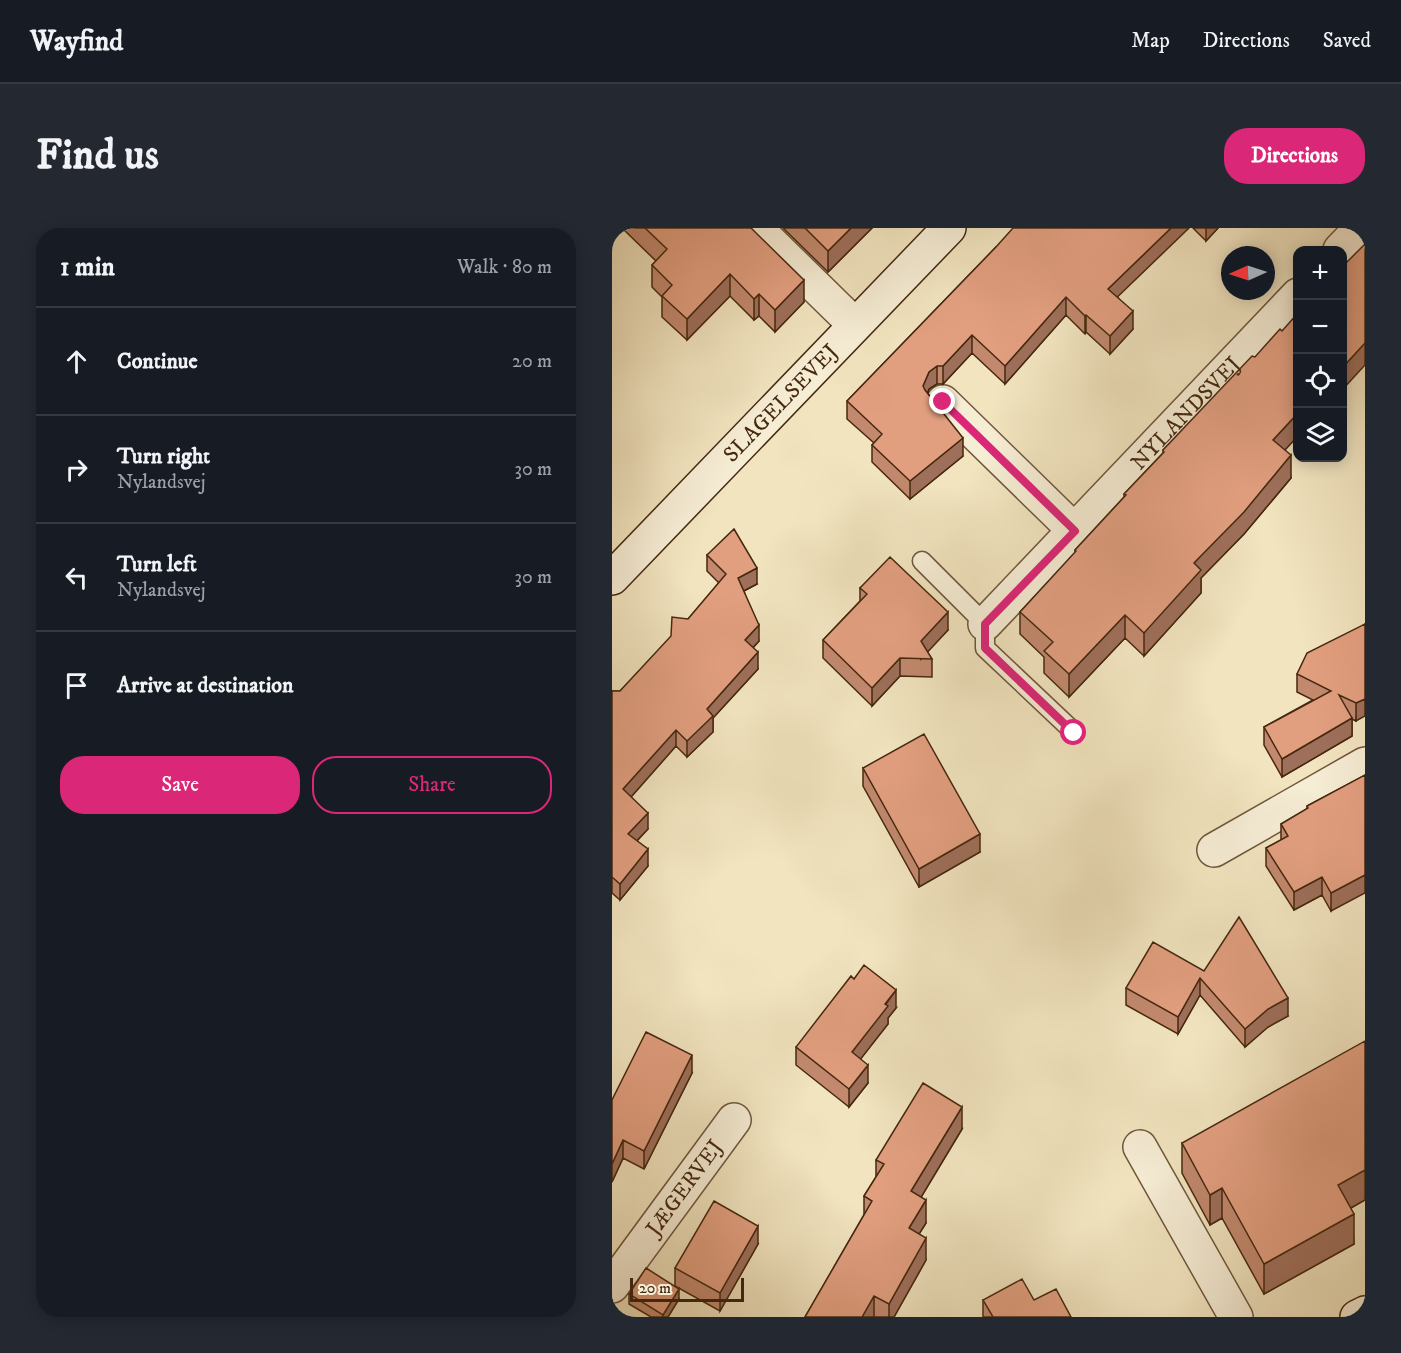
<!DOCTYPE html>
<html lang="en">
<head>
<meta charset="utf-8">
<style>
	:root { --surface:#171b24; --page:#242831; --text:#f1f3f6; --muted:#9ea1a6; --line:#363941; --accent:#db2777 }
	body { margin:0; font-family:"IM FELL DW Pica",serif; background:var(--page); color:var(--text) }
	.controls { position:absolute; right:18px; top:18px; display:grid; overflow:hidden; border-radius:12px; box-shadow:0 3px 15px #0003 }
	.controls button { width:54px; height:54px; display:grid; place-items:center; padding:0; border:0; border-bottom:2px solid var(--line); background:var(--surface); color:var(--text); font:30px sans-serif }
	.compass { position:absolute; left:609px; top:18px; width:54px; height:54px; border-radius:50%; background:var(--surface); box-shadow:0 3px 15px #0003; rotate:267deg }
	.scale { position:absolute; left:18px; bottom:15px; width:114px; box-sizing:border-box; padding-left:6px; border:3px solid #45280f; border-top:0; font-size:16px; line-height:21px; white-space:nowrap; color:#45280f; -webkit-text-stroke:4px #f6edd5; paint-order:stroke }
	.stop { position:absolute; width:18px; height:18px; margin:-14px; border:4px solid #db2777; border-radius:50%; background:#fff }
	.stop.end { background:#db2777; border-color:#fff; box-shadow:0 2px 6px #0008 }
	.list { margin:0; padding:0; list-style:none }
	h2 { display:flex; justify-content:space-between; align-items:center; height:78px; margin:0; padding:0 24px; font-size:26px }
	h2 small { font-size:20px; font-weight:400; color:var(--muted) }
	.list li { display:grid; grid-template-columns:39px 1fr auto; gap:18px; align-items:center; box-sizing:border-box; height:108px; padding:0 24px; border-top:2px solid var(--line) }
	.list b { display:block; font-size:22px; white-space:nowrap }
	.list p { margin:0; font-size:20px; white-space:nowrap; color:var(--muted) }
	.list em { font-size:20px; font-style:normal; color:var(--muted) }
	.actions { display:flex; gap:12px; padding:18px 24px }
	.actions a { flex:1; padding:14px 0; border:2px solid var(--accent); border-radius:24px; text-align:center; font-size:21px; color:var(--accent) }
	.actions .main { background:var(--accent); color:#fff }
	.icon { flex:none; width:33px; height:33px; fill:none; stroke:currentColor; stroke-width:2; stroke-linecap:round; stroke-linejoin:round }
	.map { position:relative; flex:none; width:753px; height:1089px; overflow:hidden; border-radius:24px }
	header { display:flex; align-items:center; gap:36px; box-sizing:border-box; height:84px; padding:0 30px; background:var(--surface); border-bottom:2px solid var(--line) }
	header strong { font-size:28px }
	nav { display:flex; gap:33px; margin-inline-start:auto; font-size:21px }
	.intro { display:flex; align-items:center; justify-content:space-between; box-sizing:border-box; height:144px; padding:0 36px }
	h1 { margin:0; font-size:42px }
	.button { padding:15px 27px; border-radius:24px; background:var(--accent); color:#fff; font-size:21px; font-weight:700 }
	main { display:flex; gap:36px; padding:0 36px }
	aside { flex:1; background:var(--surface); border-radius:24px; box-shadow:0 3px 15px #0003 }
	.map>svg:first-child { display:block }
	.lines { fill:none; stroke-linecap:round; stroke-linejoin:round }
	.lane-casing { stroke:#70573b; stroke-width:21 }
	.street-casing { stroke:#70573b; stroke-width:36 }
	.secondary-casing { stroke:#45280f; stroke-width:36 }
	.lane { stroke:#f6edd5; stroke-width:18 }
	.street { stroke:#f6edd5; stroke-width:33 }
	.secondary { stroke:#f6edd5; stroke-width:33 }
	.wall { fill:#c2896e; stroke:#45280f; stroke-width:1.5 }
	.shaded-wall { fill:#9e6f5a; stroke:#45280f; stroke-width:1.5 }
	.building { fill:#e29f80; stroke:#45280f; stroke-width:1.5 }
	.route { stroke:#db2777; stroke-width:8 }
	.labels { text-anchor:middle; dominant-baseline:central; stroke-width:4.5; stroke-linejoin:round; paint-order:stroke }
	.street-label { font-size:22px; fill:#45280f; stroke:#f6edd5 }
</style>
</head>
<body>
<header>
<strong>Wayfind</strong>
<nav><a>Map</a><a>Directions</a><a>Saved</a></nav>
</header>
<div class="intro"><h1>Find us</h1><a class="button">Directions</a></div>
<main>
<aside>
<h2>1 min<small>Walk · 80 m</small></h2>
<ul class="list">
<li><svg class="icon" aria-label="ahead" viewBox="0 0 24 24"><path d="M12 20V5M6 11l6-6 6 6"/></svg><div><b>Continue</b></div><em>20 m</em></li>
<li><svg class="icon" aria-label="right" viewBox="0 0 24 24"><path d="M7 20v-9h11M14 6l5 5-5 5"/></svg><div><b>Turn right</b><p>Nylandsvej</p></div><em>30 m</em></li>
<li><svg class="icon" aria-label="left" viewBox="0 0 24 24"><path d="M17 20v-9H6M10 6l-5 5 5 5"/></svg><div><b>Turn left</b><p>Nylandsvej</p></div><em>30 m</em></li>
<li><svg class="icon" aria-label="arrive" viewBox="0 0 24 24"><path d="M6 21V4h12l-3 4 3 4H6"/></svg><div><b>Arrive at destination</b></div></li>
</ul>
<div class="actions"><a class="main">Save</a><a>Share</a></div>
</aside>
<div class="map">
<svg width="753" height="1089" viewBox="0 0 753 1089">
	<rect width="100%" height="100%" fill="#f1e4bf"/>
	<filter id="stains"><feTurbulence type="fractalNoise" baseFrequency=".00333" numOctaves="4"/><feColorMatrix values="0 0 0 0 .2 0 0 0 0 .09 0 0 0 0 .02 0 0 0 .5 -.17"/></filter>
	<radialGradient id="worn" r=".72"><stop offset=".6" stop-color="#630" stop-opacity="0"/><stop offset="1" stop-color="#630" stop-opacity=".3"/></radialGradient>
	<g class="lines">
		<defs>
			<path id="lane" d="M310 333 373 396V420L463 505"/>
			<g id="street">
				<path d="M144 0 243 97"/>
				<path d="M728 22 749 0"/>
				<path d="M331 174 463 303"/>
				<path id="s1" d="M373 396 686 67"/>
				<path d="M602 622 753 536"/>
				<path d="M528 919 624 1089"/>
				<path id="s2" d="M0 1058 122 892"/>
			</g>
			<g id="secondary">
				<path id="s3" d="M0 350 337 0"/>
				<path d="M745 1089 753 1085"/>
			</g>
		</defs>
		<!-- lane casing -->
		<use href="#lane" class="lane-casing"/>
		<!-- street casing -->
		<use href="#street" class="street-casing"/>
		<!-- secondary casing -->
		<use href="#secondary" class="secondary-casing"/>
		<!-- lane -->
		<use href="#lane" class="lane"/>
		<!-- street -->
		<use href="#street" class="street"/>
		<!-- secondary -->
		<use href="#secondary" class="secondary"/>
	</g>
	<!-- wall -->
	<path class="wall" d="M10 0H139L192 74 163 104 147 88 142 92 118 68 75 112 50 89V69L40 59V37L44 33Z
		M171 0H260L216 44Z
		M581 0H606L594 13Z
		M384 19 506 69 521 101 498 126 474 104 473 106 454 87 393 156 360 125 331 156H325L317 161 316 165 351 228 298 271 260 234V217L262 215 235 191V173Z
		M670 103 673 222 679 250 632 306 589 350V365L532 428 513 410 457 469 432 445V429L408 406V384L463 325V322L512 269V266L551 225V222Z
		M95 327 145 356 132 363 147 413 141 420 146 441 101 490V504L75 529 64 518 19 569 36 601 25 613 36 638 8 672 0 665V463H8L76 391 107 355 95 343Z
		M248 360 336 402 315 424 320 431V449L288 448 260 478 211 430V412L248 373Z
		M753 396 744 493 740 491V508L670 549 652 517V499L701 472 685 464V446Z
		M251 540 368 624 307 659 251 558Z
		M753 547 719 683 710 667 682 682 654 638V620L669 612V596L695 581V578Z
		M592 743 676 788 656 799 633 819 588 767 566 806 514 777V760Z
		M284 780 276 790V796L248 831 256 855 237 879 184 837V819Z
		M80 845 32 941 11 930 0 954V872Z
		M350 901 309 969 314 995 307 1006 314 1032 282 1089H193L252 987V968L264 949V932Z
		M570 915 753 972 739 980 742 1016 652 1066 610 990 598 997 570 945Z
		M146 1016 108 1083 63 1058V1040Z
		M17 1066 67 1071 56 1089H39L17 1076Z
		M371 1072H422L459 1089H371Z"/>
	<!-- shaded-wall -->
	<path class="shaded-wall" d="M239 0H260L216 44V23Z
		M559 0H577L496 78V61Z
		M594 0H606L594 13Z
		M118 46V68L75 112V91Z
		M192 52V74L163 104V82Z
		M147 66V88L142 92V71Z
		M454 69V87L393 156V138Z
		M521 83V101L498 126V108Z
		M474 87V104L473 106V88Z
		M360 107V125L331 156V138Z
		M753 115V137L730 162V140Z
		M325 138V156L317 161 311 176V158L317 144Z
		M686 185V208L661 235V212Z
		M351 210V228L298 271V253Z
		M679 227V250L632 306 589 350V365L532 428V405L582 335Z
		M145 340V356L126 366V350Z
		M336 384V402L309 431V413Z
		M513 387V410L457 469V446Z
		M147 397V413L133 428V412Z
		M146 424V441L101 490V504L75 529V513L95 481Z
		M288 430V448L260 478V460Z
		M753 471V488L744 493V475Z
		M740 490V508L670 549V531Z
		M64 502V518L11 578V561Z
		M36 585V601L16 622V606Z
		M368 606V624L307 659V641Z
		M36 621V638L8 672V656Z
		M753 647V665L719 683V665Z
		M710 649V667L682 682V664Z
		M588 750V767L566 806V789Z
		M284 762V780L276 790V796L240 842V824Z
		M676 770V788L656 799 633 819V801L656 781Z
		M80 827V845L32 941V923Z
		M256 837V855L237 879V861Z
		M350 879V901L299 986V963Z
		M11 912V930L0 954V936Z
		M753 942V972L726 987V957Z
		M610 960V990L598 997V967Z
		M314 972V995L297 1022V1000Z
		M742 986V1016L652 1066V1036Z
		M146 998V1016L108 1083V1065Z
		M314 1010V1032L282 1089H277V1076Z
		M67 1061V1071L56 1089H51V1087Z
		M262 1068V1089H250Z"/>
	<!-- building -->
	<path class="building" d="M33 0H139L192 52 163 82 147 66 142 71 118 46 75 91 50 68 60 57 40 37 55 21Z
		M193 0H239L216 23Z
		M401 0H559L496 61 521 83 498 108 474 87 473 88 454 69 393 138 360 107 331 138H325L317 144 311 158 313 162 351 210 298 253 260 217 270 206 235 173 384 19Z
		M753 16V115L730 140V39Z
		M686 85V185L661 212 679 227 632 284 582 335 589 342 532 405 513 387 457 446 432 423 441 414 408 384 464 323 463 322 514 267 512 266 552 224 551 222 640 128 643 129 668 101 670 103Z
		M122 301 145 340 126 350 147 397 133 412 146 424 95 481 101 488 75 513 64 502 11 561 36 585 16 606 36 621 8 656 0 649V463H8L59 408 60 389 76 391 114 346 95 327Z
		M278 329 336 384 309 413 320 431 288 430 260 460 211 412 255 366 248 360Z
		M753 396V471L744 475 727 467 740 490 670 531 652 499 719 463 685 446 695 425Z
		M312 506 368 606 307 641 251 540Z
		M753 547V647L719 665 710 649 682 664 654 620 676 608 669 596 696 580 695 578Z
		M627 689 676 770 656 781 633 801 588 750 566 789 514 760 541 714 592 743Z
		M252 737 284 762 273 776 276 778 240 824 256 837 237 861 184 819 239 748 242 751Z
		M34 804 80 827 32 923 11 912 0 936V872Z
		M753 813V942L726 957 742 986 652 1036 610 960 598 967 570 915Z
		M311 855 350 879 299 963 314 972 297 1000 314 1010 277 1076 262 1068 250 1089H193L260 973 252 968 272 936 264 932Z
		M102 973 146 998 108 1065 63 1040Z
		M34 1040 67 1061 51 1087 17 1066Z
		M410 1051 422 1072 444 1061 459 1089H381L371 1072Z"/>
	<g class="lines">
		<!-- route -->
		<path class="route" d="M331 174 463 303 373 396V420L462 505"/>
	</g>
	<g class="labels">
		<!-- street labels -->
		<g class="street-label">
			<text stroke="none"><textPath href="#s3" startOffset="243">SLAGELSEVEJ</textPath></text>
			<text stroke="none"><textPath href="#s1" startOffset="291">NYLANDSVEJ</textPath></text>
			<text stroke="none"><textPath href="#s2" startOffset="122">JÆGERVEJ</textPath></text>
		</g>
	</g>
	<rect width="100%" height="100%" filter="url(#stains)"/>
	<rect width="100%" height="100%" fill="url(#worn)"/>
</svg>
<div class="controls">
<button>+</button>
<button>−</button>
<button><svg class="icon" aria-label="locate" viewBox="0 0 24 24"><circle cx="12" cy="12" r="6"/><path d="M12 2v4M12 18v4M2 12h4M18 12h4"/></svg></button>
<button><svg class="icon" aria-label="layers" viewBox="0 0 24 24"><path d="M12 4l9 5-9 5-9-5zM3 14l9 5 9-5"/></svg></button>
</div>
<svg class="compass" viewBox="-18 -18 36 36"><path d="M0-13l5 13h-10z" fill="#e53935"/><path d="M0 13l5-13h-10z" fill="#9ea1a6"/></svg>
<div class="scale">20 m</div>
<div class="stop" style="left:462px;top:505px"></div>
<div class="stop end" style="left:331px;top:174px"></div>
</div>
</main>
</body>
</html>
